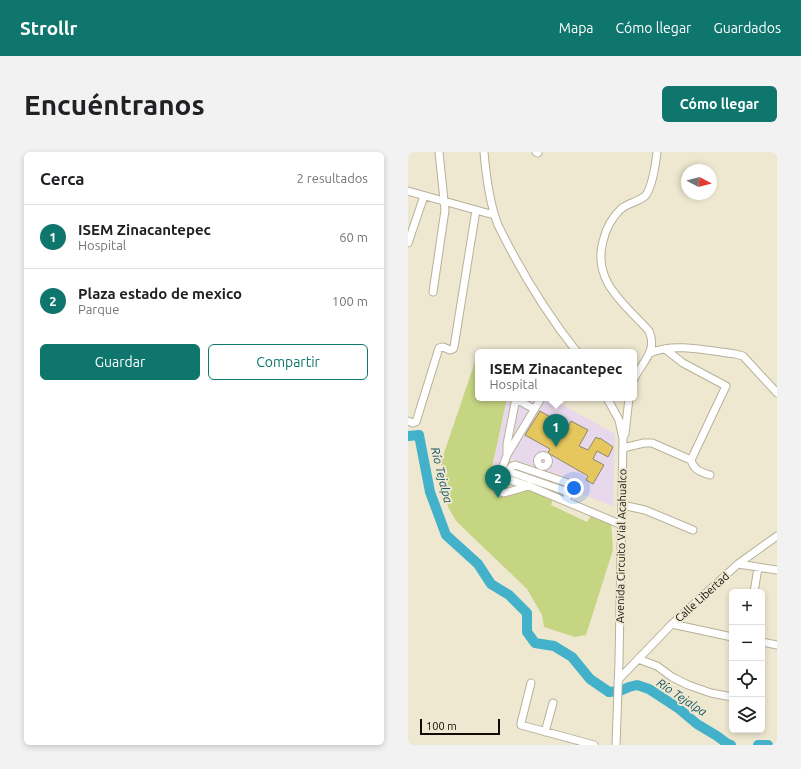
<!DOCTYPE html>
<html lang="es">
<head>
<meta charset="utf-8">
<style>
	:root { --surface:#fff; --page:#f2f2f2; --text:#202124; --muted:#757577; --line:#e0e0e0; --accent:#0f766e }
	body { margin:0; font-family:Ubuntu,sans-serif; background:var(--page); color:var(--text) }
	.controls { position:absolute; right:12px; bottom:12px; display:grid; overflow:hidden; border-radius:6px; box-shadow:0 2px 6px #0003 }
	.controls button { width:36px; height:36px; display:grid; place-items:center; padding:0; border:0; border-bottom:1px solid var(--line); background:var(--surface); color:var(--text); font:20px sans-serif }
	.compass { position:absolute; left:273px; top:12px; width:36px; height:36px; border-radius:50%; background:var(--surface); box-shadow:0 2px 6px #0003; rotate:97deg }
	.scale { position:absolute; left:12px; bottom:10px; width:80px; box-sizing:border-box; padding-left:4px; border:2px solid #0f0c05; border-top:0; font-size:11px; line-height:14px; white-space:nowrap; color:#0f0c05; -webkit-text-stroke:3px #efe8d0; paint-order:stroke }
	.you { position:absolute; left:166px; top:336px; width:14px; height:14px; margin:-10px; border:3px solid #fff; border-radius:50%; background:#1a73e8; box-shadow:0 0 0 6px #1a73e833 }
	.badge { display:grid; place-items:center; width:26px; height:26px; border-radius:50%; background:var(--accent); color:#fff; font-size:13px; font-weight:700 }
	.pin { position:absolute; translate:-50% -33px; filter:drop-shadow(0 1px 2px #0008) }
	.pin::after { content:''; position:absolute; top:21px; width:14px; height:12px; background:inherit; clip-path:polygon(0 0,100% 0,50% 100%) }
	.popup { position:absolute; left:67px; top:197px; width:162px; height:52px; box-sizing:border-box; display:grid; place-content:center; border-radius:6px; background:var(--surface); filter:drop-shadow(0 1px 3px #0005); font-size:13px; white-space:nowrap; color:var(--muted) }
	.popup b { font-size:15px; color:var(--text) }
	.popup::after { content:''; position:absolute; left:50%; top:100%; margin-left:-8px; border:8px solid transparent; border-top-color:var(--surface) }
	.list { margin:0; padding:0; list-style:none }
	h2 { display:flex; justify-content:space-between; align-items:center; height:52px; margin:0; padding:0 16px; font-size:17px }
	h2 small { font-size:13px; font-weight:400; color:var(--muted) }
	.list li { display:grid; grid-template-columns:26px 1fr auto; gap:12px; align-items:center; box-sizing:border-box; height:64px; padding:0 16px; border-top:1px solid var(--line) }
	.list b { display:block; font-size:15px; white-space:nowrap }
	.list p { margin:0; font-size:13px; white-space:nowrap; color:var(--muted) }
	.list em { font-size:13px; font-style:normal; color:var(--muted) }
	.actions { display:flex; gap:8px; padding:12px 16px }
	.actions a { flex:1; padding:9px 0; border:1px solid var(--accent); border-radius:6px; text-align:center; font-size:14px; color:var(--accent) }
	.actions .main { background:var(--accent); color:#fff }
	.icon { flex:none; width:22px; height:22px; fill:none; stroke:currentColor; stroke-width:2; stroke-linecap:round; stroke-linejoin:round }
	.map { position:relative; flex:none; width:369px; height:593px; overflow:hidden; border-radius:6px }
	header { display:flex; align-items:center; gap:24px; box-sizing:border-box; height:56px; padding:0 20px; background:var(--accent); color:#fff }
	header strong { font-size:19px }
	nav { display:flex; gap:22px; margin-inline-start:auto; font-size:14px }
	.intro { display:flex; align-items:center; justify-content:space-between; box-sizing:border-box; height:96px; padding:0 24px }
	h1 { margin:0; font-size:28px }
	.button { padding:10px 18px; border-radius:6px; background:var(--accent); color:#fff; font-size:14px; font-weight:700 }
	main { display:flex; gap:24px; padding:0 24px }
	aside { flex:1; background:var(--surface); border-radius:6px; box-shadow:0 2px 6px #0003 }
	.map>svg:first-child { display:block }
	.medical { fill:#e7d8eb }
	.green { fill:#c6d582 }
	.lines { fill:none; stroke-linecap:round; stroke-linejoin:round }
	.river { stroke:#43b1c9; stroke-width:10 }
	.building { fill:#e6c75d; stroke:#8d8670 }
	.minor-casing { stroke:#b8b19a; stroke-width:9 }
	.minor { stroke:#fff; stroke-width:7 }
	.labels { text-anchor:middle; dominant-baseline:central; stroke-width:4; stroke-linejoin:round; paint-order:stroke }
	.street-label { font-size:11px; fill:#0f0c05; stroke:#efe8d0 }
	.water-label { font-size:12px; font-style:italic; fill:#165461; stroke:#efe8d0 }
</style>
</head>
<body>
<header>
<strong>Strollr</strong>
<nav><a>Mapa</a><a>Cómo llegar</a><a>Guardados</a></nav>
</header>
<div class="intro"><h1>Encuéntranos</h1><a class="button">Cómo llegar</a></div>
<main>
<aside>
<h2>Cerca<small>2 resultados</small></h2>
<ul class="list">
<li><span class="badge">1</span><div><b>ISEM Zinacantepec</b><p>Hospital</p></div><em>60 m</em></li>
<li><span class="badge">2</span><div><b>Plaza estado de mexico</b><p>Parque</p></div><em>100 m</em></li>
</ul>
<div class="actions"><a class="main">Guardar</a><a>Compartir</a></div>
</aside>
<div class="map">
<svg width="369" height="593" viewBox="0 0 369 593">
	<rect width="100%" height="100%" fill="#efe8d0"/>
	<!-- medical -->
	<path class="medical" d="M99 246H142L207 282 205 354 166 339 169 329 104 307 98 318 85 314Z"/>
	<!-- green -->
	<path class="green" d="M68 207 70 208V246H99L84 316 89 321 85 326 83 331 93 344C102 345 109 338 118 338 127 338 137 344 145 347L143 353 179 370 183 364 203 369 205 398 178 483 167 485 136 475 134 463 119 437 49 370 41 357 37 345 34 330 33 310Z"/>
	<g class="lines">
		<!-- river -->
		<path class="river" d="M0 284 11 283 22 340 38 383 70 412 83 432 101 443 119 461V480L127 491 146 494 164 505 182 527 201 540 212 539 221 535 229 533 241 537 270 556 289 572 309 584 320 592 323 593
			M350 593H360"/>
	</g>
	<!-- building -->
	<path class="building" d="M132 259 160 275 163 269 180 278 171 294 180 298 188 285 191 287 192 286 205 295 200 305 189 299 185 307 196 313 185 332 178 328 180 324 140 301 142 297 117 283Z"/>
	<g class="lines">
		<defs>
			<path id="minor" d="M76 0C78 24 81 50 90 73 112 118 138 161 169 200
				M128 0 130 1
				M0 39 86 63
				M0 91 16 44
				M25 140 37 58 31 0
				M257 197 275 211 318 234 283 308
				M242 201C266 190 302 199 327 202L335 204 369 241
				M226 227C234 210 250 199 241 179 217 152 184 130 195 89 198 77 203 66 213 57 220 51 230 50 237 44 244 37 248 10 249 0
				M199 246 211 268 215 287 211 509 208 593
				M108 247 126 257
				M132 248 99 303 95 314 93 325 89 332 90 339 96 341 121 334 214 373
				M0 269 5 271 8 270 31 196 35 195 42 198 45 197 46 195 68 58
				M217 282 221 246
				M215 296 236 291H244L283 308C286 318 292 320 302 323
				M99 303V292L108 246
				M129.5 309a5.5 5.5 0 1 1 11 0a5.5 5.5 0 1 1-11 0Z
				M94 317 157 339 160 343 159 350
				M101 319 104 314 107 313 163 332
				M93 325 121 334V333
				M214 353 237 358 285 378
				M330 412 369 418
				M346 440 350 416
				M264 472 324 485
				M354 490 369 493
				M230 507 249 514 264 525 280 533 303 541 324 545
				M210 528 264 472 330 412 369 384
				M123 531 113 571V573L186 593
				M137 580 145 551"/>
		</defs>
		<!-- minor casing -->
		<use href="#minor" class="minor-casing"/>
		<!-- minor -->
		<use href="#minor" class="minor"/>
	</g>
	<g class="labels">
		<!-- street labels -->
		<g class="street-label">
			<text transform="translate(213 394) rotate(-89)">Avenida Circuito Vial Acahualco</text>
			<text transform="translate(294 445) rotate(-42)">Calle Libertad</text>
		</g>
		<!-- water labels -->
		<g class="water-label">
			<text transform="translate(34 323) rotate(76)">Río Tejalpa</text>
			<text transform="translate(274 545) rotate(34)">Río Tejalpa</text>
		</g>
	</g>
</svg>
<div class="controls">
<button>+</button>
<button>−</button>
<button><svg class="icon" aria-label="locate" viewBox="0 0 24 24"><circle cx="12" cy="12" r="6"/><path d="M12 2v4M12 18v4M2 12h4M18 12h4"/></svg></button>
<button><svg class="icon" aria-label="layers" viewBox="0 0 24 24"><path d="M12 4l9 5-9 5-9-5zM3 14l9 5 9-5"/></svg></button>
</div>
<svg class="compass" viewBox="-18 -18 36 36"><path d="M0-13l5 13h-10z" fill="#e53935"/><path d="M0 13l5-13h-10z" fill="#757577"/></svg>
<div class="scale">100 m</div>
<div class="you"></div>
<div class="pin badge" style="left:148px;top:295px">1</div>
<div class="popup"><b>ISEM Zinacantepec</b>Hospital</div>
<div class="pin badge" style="left:90px;top:346px">2</div>
</div>
</main>
</body>
</html>
